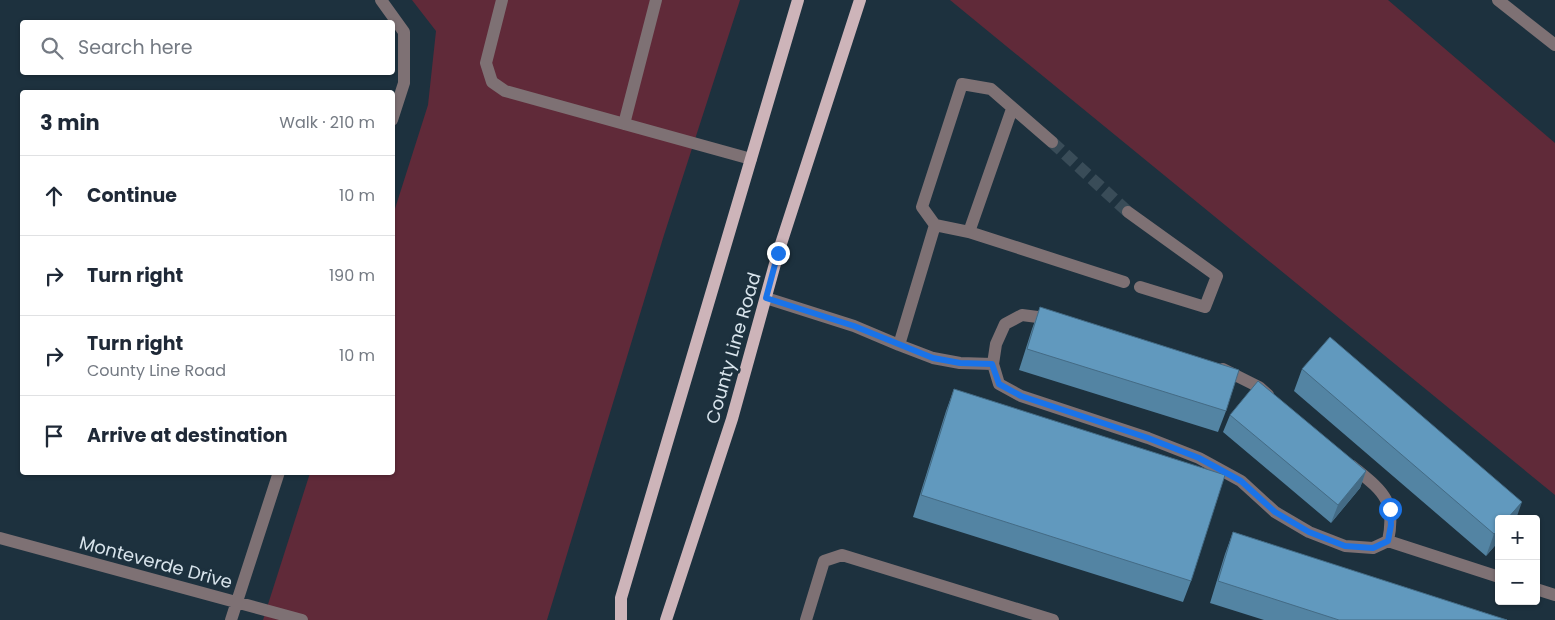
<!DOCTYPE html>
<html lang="en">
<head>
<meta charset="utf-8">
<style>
	:root { --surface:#fff; --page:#f2f2f3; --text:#1f2937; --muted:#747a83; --line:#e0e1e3 }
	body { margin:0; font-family:Poppins,sans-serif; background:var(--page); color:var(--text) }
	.controls { position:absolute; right:15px; bottom:15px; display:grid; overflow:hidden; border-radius:5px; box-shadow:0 1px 4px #0004 }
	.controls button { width:45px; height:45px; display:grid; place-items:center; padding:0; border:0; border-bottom:1px solid var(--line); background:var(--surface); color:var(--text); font:25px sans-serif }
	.stop { position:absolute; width:15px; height:15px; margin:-11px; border:4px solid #1a73e8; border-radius:50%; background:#fff }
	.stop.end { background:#1a73e8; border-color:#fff; box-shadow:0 1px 5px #0008 }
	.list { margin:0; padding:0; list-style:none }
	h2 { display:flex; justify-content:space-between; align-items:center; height:65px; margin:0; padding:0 20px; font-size:21px }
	h2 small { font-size:16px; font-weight:400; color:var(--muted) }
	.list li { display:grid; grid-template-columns:32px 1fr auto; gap:15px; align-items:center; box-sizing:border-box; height:80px; padding:0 20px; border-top:1px solid var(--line) }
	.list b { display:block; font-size:19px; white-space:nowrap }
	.list p { margin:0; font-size:16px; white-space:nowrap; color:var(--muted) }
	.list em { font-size:16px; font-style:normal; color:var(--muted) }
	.icon { flex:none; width:28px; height:28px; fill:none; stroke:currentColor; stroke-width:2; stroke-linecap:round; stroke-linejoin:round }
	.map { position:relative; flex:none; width:1555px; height:620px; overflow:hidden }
	.search { position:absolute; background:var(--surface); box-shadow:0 1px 4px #0004; left:20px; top:20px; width:375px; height:55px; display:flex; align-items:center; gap:12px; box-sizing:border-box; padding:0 18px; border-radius:5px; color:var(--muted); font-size:19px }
	.panel { position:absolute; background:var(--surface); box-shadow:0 1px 4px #0004; left:20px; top:90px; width:375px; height:385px; border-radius:5px }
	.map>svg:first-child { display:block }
	.green { fill:#602a39 }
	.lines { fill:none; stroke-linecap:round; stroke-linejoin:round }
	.minor-tunnel { stroke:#394c58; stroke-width:12; stroke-dasharray:12 6; stroke-linecap:butt }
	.minor { stroke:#7e7174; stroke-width:12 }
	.major { stroke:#cdb4b9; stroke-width:12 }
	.wall { fill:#5384a3 }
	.shaded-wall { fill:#446b85 }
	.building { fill:#6199be; stroke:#446b85 }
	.route { stroke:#1a73e8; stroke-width:6 }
	.labels { text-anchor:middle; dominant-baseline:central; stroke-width:5; stroke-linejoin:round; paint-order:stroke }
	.street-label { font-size:18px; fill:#d8e4ec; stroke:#1d313e }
</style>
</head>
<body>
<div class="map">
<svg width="1555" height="620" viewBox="0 0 1555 620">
	<rect width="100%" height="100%" fill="#1d313e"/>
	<!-- green -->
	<path class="green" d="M412 0H740L664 235 547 620H263L310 473 392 472 393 215 428 105 436 31Z
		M950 0H1388L1555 143V495Z"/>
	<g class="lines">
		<!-- minor-tunnel -->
		<path class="minor-tunnel" d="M1052 142 1128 212"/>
		<!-- minor -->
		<path class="minor" d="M381 0 404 32V83L392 120
			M502 0 486 63 492 82 505 91 751 159
			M1498 0 1555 45
			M624 124 656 0
			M1128 212 1217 276 1205 307 1140 287
			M935 225 922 207 962 84 991 89 1052 142
			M969 232 1012 109
			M766 298 854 326 899 345 935 225 969 232 1124 282
			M1053 319 1022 315 1005 324 996 344 993 364 999 384 1021 396 1148 438 1199 458 1241 481 1275 512 1309 532 1345 546 1373 548 1388 541 1499 577
			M899 345 933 358 960 363 993 364
			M1223 369 1259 387 1268 395
			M1352 466C1381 490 1397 499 1388 541
			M0 538 302 620
			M1536 589 1555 595
			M231 620 279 472
			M806 620 824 561 842 555 1053 620"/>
		<!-- major -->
		<path class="major" d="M621 620V598L798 0
			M666 620 732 419 778 253 860 0"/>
	</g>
	<!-- wall -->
	<path class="wall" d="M1040 307 1226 411 1218 432 1019 370 1032 329Z
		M1302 369 1499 519V541L1486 556 1294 391Z
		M954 389 1191 581 1183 602 913 517 946 411Z
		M1230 415 1366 471 1360 488 1331 523 1223 432Z
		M1233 532 1507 620H1264L1210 603 1225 554Z"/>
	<!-- shaded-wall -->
	<path class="shaded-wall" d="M1366 471 1360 488 1331 523 1338 505Z
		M1522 502 1516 519H1507Z
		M1499 529V541L1486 556 1494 534Z"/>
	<!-- building -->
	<path class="building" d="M1040 307 1239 370 1226 411 1027 349Z
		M1330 337 1522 502 1507 519H1499V529L1494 534 1302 369Z
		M1258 381 1366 471 1338 505 1230 415Z
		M954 389 1225 475 1191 581 921 495Z
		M1233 532 1507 620H1339L1218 581Z"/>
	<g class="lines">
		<!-- route -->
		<path class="route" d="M778 253 766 298 854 326 933 358 960 363 992 364 999 384 1021 396 1148 438 1199 458 1241 481 1275 512 1309 532 1345 546 1373 548 1388 541 1391 525 1390 509"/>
	</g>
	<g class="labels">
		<!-- street labels -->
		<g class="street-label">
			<text transform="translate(733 348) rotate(-74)">County Line Road</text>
			<text transform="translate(156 562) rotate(15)">Monteverde Drive</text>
		</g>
	</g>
</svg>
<div class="controls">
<button>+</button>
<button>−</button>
</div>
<div class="stop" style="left:1390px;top:509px"></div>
<div class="stop end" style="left:778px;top:253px"></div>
<div class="search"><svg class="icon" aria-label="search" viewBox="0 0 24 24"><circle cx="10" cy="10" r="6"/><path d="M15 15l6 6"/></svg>Search here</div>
<section class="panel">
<h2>3 min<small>Walk · 210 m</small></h2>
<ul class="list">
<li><svg class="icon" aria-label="ahead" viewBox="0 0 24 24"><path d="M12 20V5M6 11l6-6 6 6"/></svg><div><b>Continue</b></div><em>10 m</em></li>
<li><svg class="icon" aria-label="right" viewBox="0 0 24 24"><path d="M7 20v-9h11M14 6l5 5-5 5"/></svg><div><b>Turn right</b></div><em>190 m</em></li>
<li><svg class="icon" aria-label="right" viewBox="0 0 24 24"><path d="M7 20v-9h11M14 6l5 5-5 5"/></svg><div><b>Turn right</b><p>County Line Road</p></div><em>10 m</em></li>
<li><svg class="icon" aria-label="arrive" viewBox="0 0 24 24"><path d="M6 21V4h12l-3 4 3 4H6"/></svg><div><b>Arrive at destination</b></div></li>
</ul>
</section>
</div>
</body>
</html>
